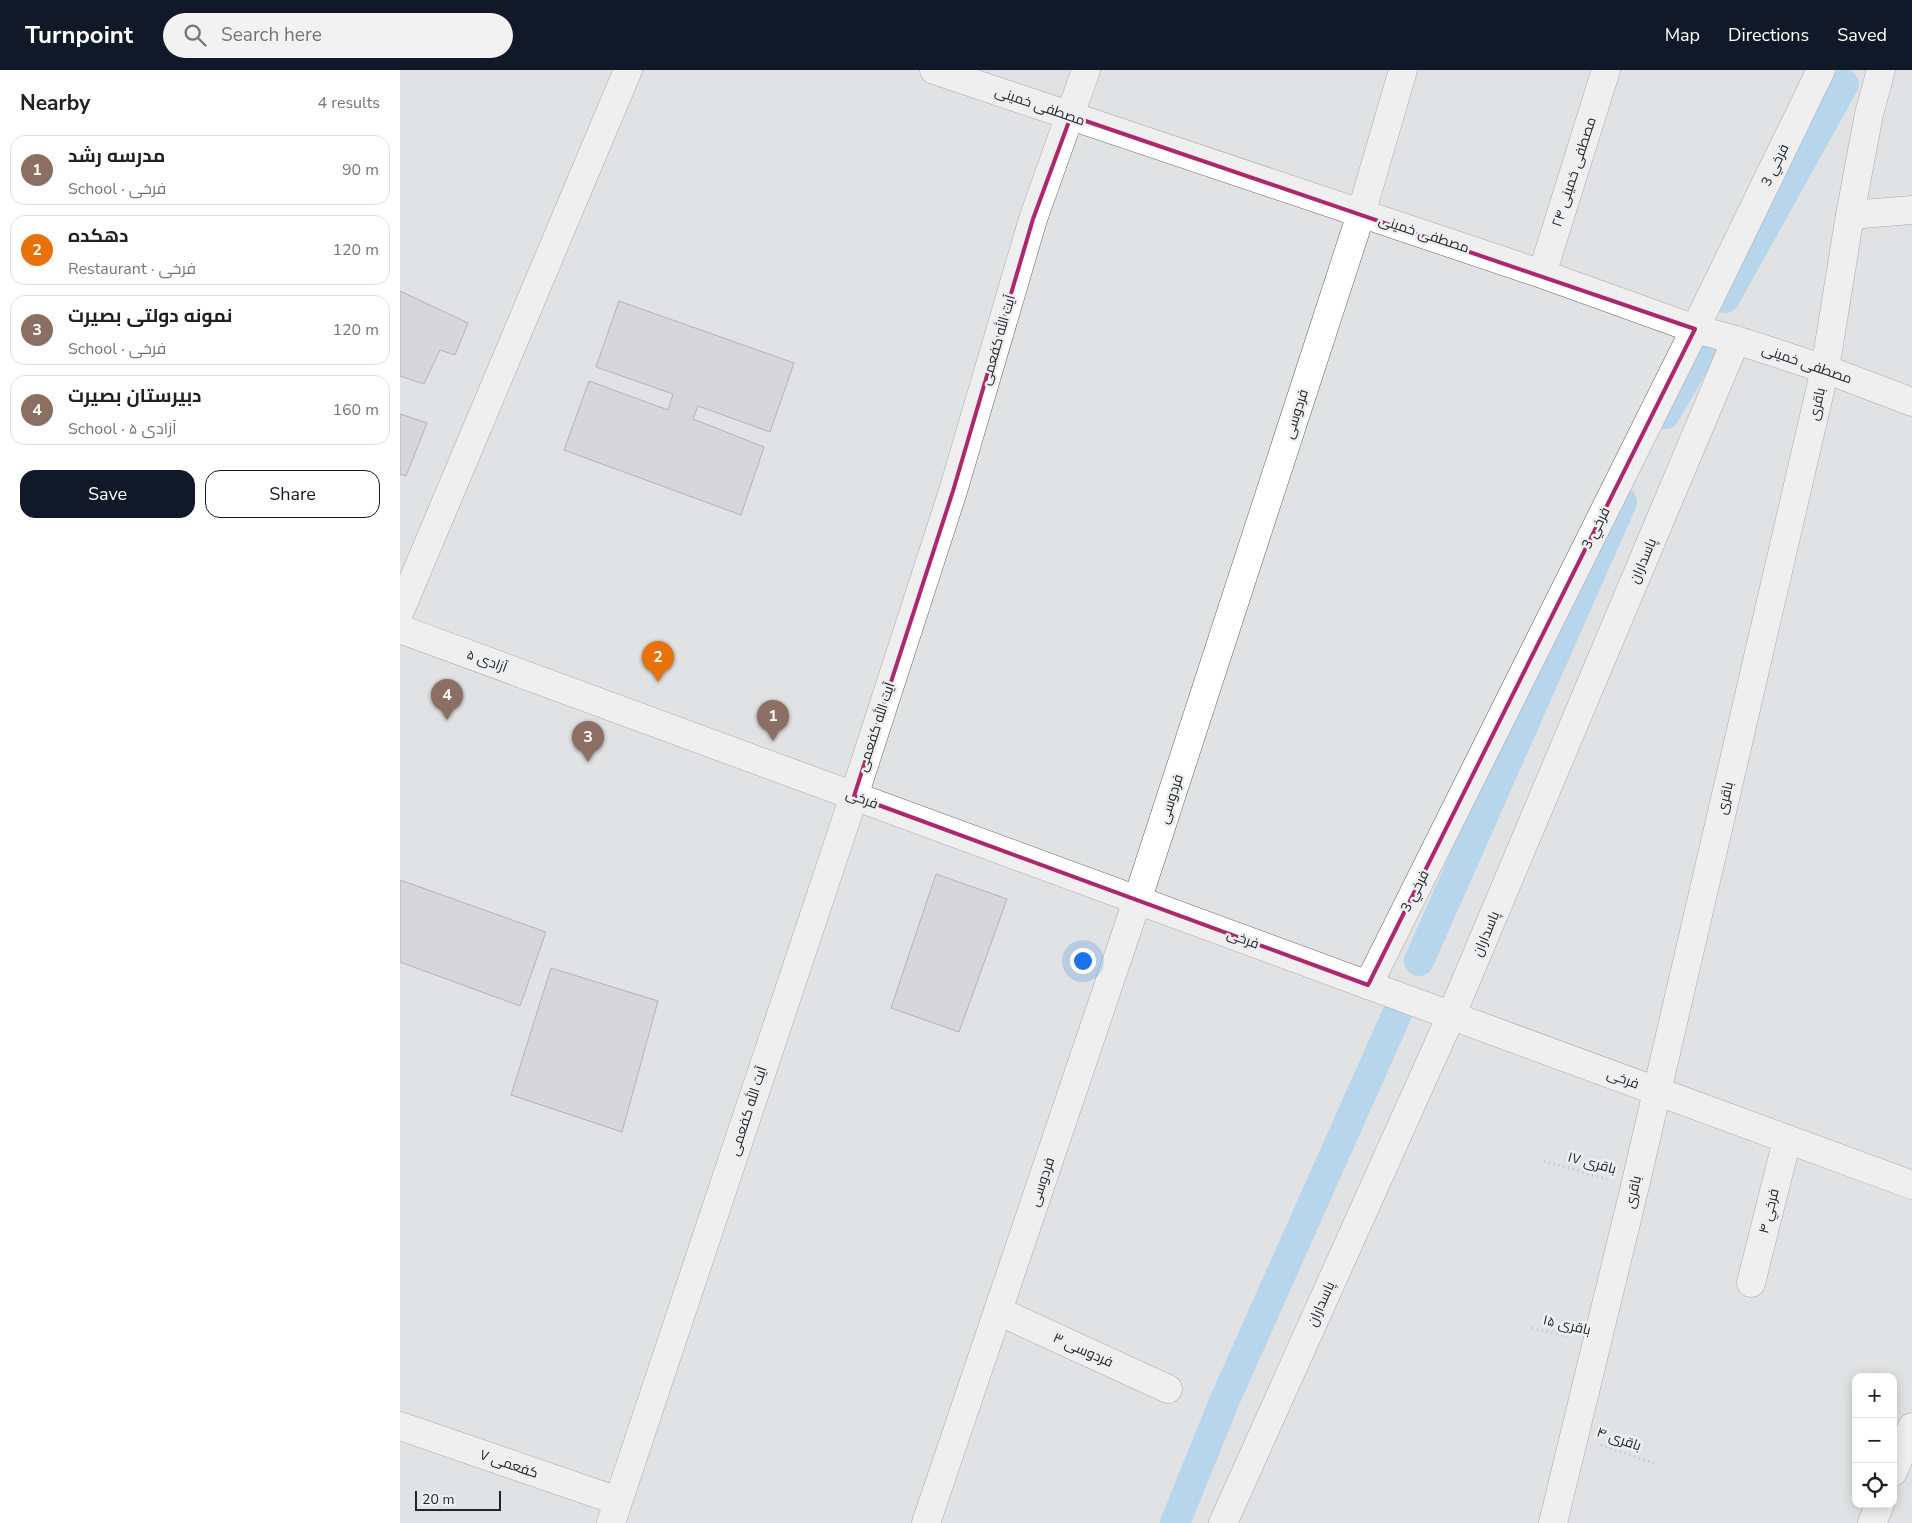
<!DOCTYPE html>
<html lang="en">
<head>
<meta charset="utf-8">
<style>
	:root { --surface:#fff; --page:#f2f2f2; --text:#202124; --muted:#757577; --line:#e0e0e0; --accent:#111827 }
	body { margin:0; font-family:"Nunito Sans",Cairo,sans-serif; background:var(--page); color:var(--text) }
	.controls { position:absolute; right:15px; bottom:15px; display:grid; overflow:hidden; border-radius:10px; box-shadow:0 2px 12px #0003 }
	.controls button { width:45px; height:45px; display:grid; place-items:center; padding:0; border:0; border-bottom:1px solid var(--line); background:var(--surface); color:var(--text); font:25px sans-serif }
	.scale { position:absolute; left:15px; bottom:12px; width:86px; box-sizing:border-box; padding-left:5px; border:2px solid #242424; border-top:0; font-size:14px; line-height:18px; white-space:nowrap; color:#242424; -webkit-text-stroke:4px #eeeff1; paint-order:stroke }
	.you { position:absolute; left:682px; top:890px; width:18px; height:18px; margin:-12px; border:4px solid #fff; border-radius:50%; background:#1a73e8; box-shadow:0 0 0 8px #1a73e833 }
	.badge { display:grid; place-items:center; width:32px; height:32px; border-radius:50%; background:var(--accent); color:#fff; font-size:16px; font-weight:700 }
	.pin { position:absolute; translate:-50% -41px; filter:drop-shadow(0 1px 2px #0008) }
	.pin::after { content:''; position:absolute; top:26px; width:18px; height:15px; background:inherit; clip-path:polygon(0 0,100% 0,50% 100%) }
	.list { margin:0; padding:0; list-style:none }
	h2 { display:flex; justify-content:space-between; align-items:center; height:65px; margin:0; padding:0 20px; font-size:21px }
	h2 small { font-size:16px; font-weight:400; color:var(--muted) }
	.list li { display:grid; grid-template-columns:32px 1fr auto; gap:15px; align-items:center; box-sizing:border-box; height:70px; margin:0 10px 10px; padding:0 10px; border:1px solid var(--line); border-radius:15px }
	.list b { display:block; font-size:19px; white-space:nowrap }
	.list p { margin:0; font-size:16px; white-space:nowrap; color:var(--muted) }
	.list em { font-size:16px; font-style:normal; color:var(--muted) }
	.actions { display:flex; gap:10px; padding:15px 20px }
	.actions a { flex:1; padding:11px 0; border:1px solid var(--accent); border-radius:15px; text-align:center; font-size:18px; color:var(--accent) }
	.actions .main { background:var(--accent); color:#fff }
	.icon { flex:none; width:28px; height:28px; fill:none; stroke:currentColor; stroke-width:2; stroke-linecap:round; stroke-linejoin:round }
	.map { position:relative; flex:none; width:1512px; height:1453px; overflow:hidden }
	header { display:flex; align-items:center; gap:30px; box-sizing:border-box; height:70px; padding:0 25px; background:var(--accent); color:#fff }
	header strong { font-size:24px }
	nav { display:flex; gap:28px; margin-inline-start:auto; font-size:18px }
	.search { width:350px; height:45px; background:var(--page); display:flex; align-items:center; gap:12px; box-sizing:border-box; padding:0 18px; border-radius:28px; color:var(--muted); font-size:19px }
	main { display:flex }
	aside { flex:1; background:var(--surface) }
	.map>svg:first-child { display:block }
	.lines { fill:none; stroke-linecap:round; stroke-linejoin:round }
	.canal { stroke:#83c7f7; stroke-width:30 }
	.building { fill:#c9c8c9; stroke:#7c7b7c }
	.minor-casing { stroke:#636364; stroke-width:29 }
	.tertiary-casing { stroke:#636364; stroke-width:29 }
	.secondary-casing { stroke:#636364; stroke-width:29 }
	.path { stroke:#999a9a; stroke-width:3; stroke-dasharray:1 4; stroke-linecap:butt }
	.minor { stroke:#fff; stroke-width:28 }
	.tertiary { stroke:#fff; stroke-width:28 }
	.secondary { stroke:#fff; stroke-width:28 }
	.marked { fill:none; stroke:#ad276c; stroke-width:4; stroke-linejoin:round }
	.labels { text-anchor:middle; dominant-baseline:central; stroke-width:5; stroke-linejoin:round; paint-order:stroke }
	.street-label { font-size:14px; fill:#242424; stroke:#eeeff1 }
</style>
</head>
<body>
<header>
<strong>Turnpoint</strong>
<div class="search"><svg class="icon" aria-label="search" viewBox="0 0 24 24"><circle cx="10" cy="10" r="6"/><path d="M15 15l6 6"/></svg>Search here</div>
<nav><a>Map</a><a>Directions</a><a>Saved</a></nav>
</header>
<main>
<aside>
<h2>Nearby<small>4 results</small></h2>
<ul class="list">
<li><span class="badge" style="background:#8d6e63">1</span><div><b>مدرسه رشد</b><p>School · فرخی</p></div><em>90 m</em></li>
<li><span class="badge" style="background:#e8710a">2</span><div><b>دهکده</b><p>Restaurant · فرخی</p></div><em>120 m</em></li>
<li><span class="badge" style="background:#8d6e63">3</span><div><b>نمونه دولتی بصیرت</b><p>School · فرخی</p></div><em>120 m</em></li>
<li><span class="badge" style="background:#8d6e63">4</span><div><b>دبیرستان بصیرت</b><p>School · آزادی ۵</p></div><em>160 m</em></li>
</ul>
<div class="actions"><a class="main">Save</a><a>Share</a></div>
</aside>
<div class="map">
<svg width="1512" height="1453" viewBox="0 0 1512 1453">
	<rect width="100%" height="100%" fill="#e1e2e3"/>
	<g class="lines">
		<!-- canal -->
		<path class="canal" d="M1325 228 1444 14
			M1265 344 1302 281
			M1019 891 1222 432
			M775 1453 824 1332 997 944"/>
	</g>
	<!-- building -->
	<path class="building" d="M0 221 68 253 55 285 40 280 24 314 0 306Z
		M219 231 394 293 370 362 298 336 293 349 364 377 341 445 164 380 189 311 268 340 273 324 196 297Z
		M0 344 27 353 6 406 0 404Z
		M536 804 607 829 559 962 491 938Z
		M0 810 146 862 120 936 0 892Z
		M151 898 258 931 222 1062 111 1025Z"/>
	<g class="lines">
		<defs>
			<path id="minor" d="M1450 145 1512 140
				M1142 204 1206 0
				M0 541 228 0
				M968 915 1295 259 1421 0
				M1351 1213 1387 1070
				M598 1241 768 1319
				M0 1356 218 1431
				M211 1453 454 726 553 421 633 149 686 0
				M526 1453 737 831 961 144 1003 0
				M823 1453 1051 946 1336 270"/>
			<path id="tertiary" d="M0 559 1512 1115
				M1493 1402 1512 1357
				M1153 1453 1235 1116 1425 299 1450 145 1469 44 1481 0
				M1472 1453 1480 1434"/>
			<path id="secondary" d="M534 0 1142 204 1295 259 1336 270 1425 299 1512 332"/>
		</defs>
		<!-- minor casing -->
		<use href="#minor" class="minor-casing"/>
		<!-- tertiary casing -->
		<use href="#tertiary" class="tertiary-casing"/>
		<!-- secondary casing -->
		<use href="#secondary" class="secondary-casing"/>
		<!-- path -->
		<path class="path" d="M1144 1091 1207 1109
			M1132 1258 1171 1267
			M1201 1375 1256 1394"/>
		<!-- minor -->
		<use href="#minor" class="minor"/>
		<!-- tertiary -->
		<use href="#tertiary" class="tertiary"/>
		<!-- secondary -->
		<use href="#secondary" class="secondary"/>
	</g>
	<!-- marked area -->
	<path d="M0 0H1512V1453H0ZM671 46 1295 259 968 915 454 726 553 421 633 149Z" fill="#e1e2e3" fill-opacity=".55" fill-rule="evenodd"/>
	<path class="marked" d="M671 46 1295 259 968 915 454 726 553 421 633 149Z"/>
	<g class="labels">
		<!-- street labels -->
		<g class="street-label">
			<text transform="translate(640 36) rotate(19)">مصطفی خمینی</text>
			<text transform="translate(1375 95) rotate(-64)">فرخي 3</text>
			<text transform="translate(1174 102) rotate(-72)">مصطفی خمینی ۲۴</text>
			<text transform="translate(1024 164) rotate(18)">مصطفی خمینی</text>
			<text transform="translate(598 270) rotate(-74)">آیت الله کفعمی</text>
			<text transform="translate(1407 294) rotate(19)">مصطفی خمینی</text>
			<text transform="translate(1417 334) rotate(-77)">باقری</text>
			<text transform="translate(896 344) rotate(-72)">فردوسی</text>
			<text transform="translate(1196 458) rotate(-63)">فرخي 3</text>
			<text transform="translate(1243 491) rotate(-67)">پاسداران</text>
			<text transform="translate(87 591) rotate(20)">آزادی ۵</text>
			<text transform="translate(476 657) rotate(-72)">آیت الله کفعمی</text>
			<text transform="translate(1325 728) rotate(-77)">باقری</text>
			<text transform="translate(462 729) rotate(20)">فرخی</text>
			<text transform="translate(771 729) rotate(-72)">فردوسی</text>
			<text transform="translate(1015 821) rotate(-63)">فرخي 3</text>
			<text transform="translate(1086 864) rotate(-67)">پاسداران</text>
			<text transform="translate(843 869) rotate(20)">فرخی</text>
			<text transform="translate(1223 1009) rotate(20)">فرخی</text>
			<text transform="translate(348 1041) rotate(-72)">آیت الله کفعمی</text>
			<text transform="translate(1192 1093) rotate(15)">باقری ۱۷</text>
			<text transform="translate(642 1112) rotate(-71)">فردوسی</text>
			<text transform="translate(1233 1122) rotate(-77)">باقری</text>
			<text transform="translate(1369 1141) rotate(-76)">فرخي ۴</text>
			<text transform="translate(921 1234) rotate(-66)">پاسداران</text>
			<text transform="translate(1167 1255) rotate(13)">باقری ۱۵</text>
			<text transform="translate(683 1280) rotate(24)">فردوسی ۳</text>
			<text transform="translate(1219 1369) rotate(19)">باقری ۴</text>
			<text transform="translate(109 1394) rotate(19)">کفعمی ۷</text>
		</g>
	</g>
</svg>
<div class="controls">
<button>+</button>
<button>−</button>
<button><svg class="icon" aria-label="locate" viewBox="0 0 24 24"><circle cx="12" cy="12" r="6"/><path d="M12 2v4M12 18v4M2 12h4M18 12h4"/></svg></button>
</div>
<div class="scale">20 m</div>
<div class="you"></div>
<div class="pin badge" style="left:373px;top:671px;background:#8d6e63">1</div>
<div class="pin badge" style="left:258px;top:612px;background:#e8710a">2</div>
<div class="pin badge" style="left:188px;top:692px;background:#8d6e63">3</div>
<div class="pin badge" style="left:47px;top:650px;background:#8d6e63">4</div>
</div>
</main>
</body>
</html>
